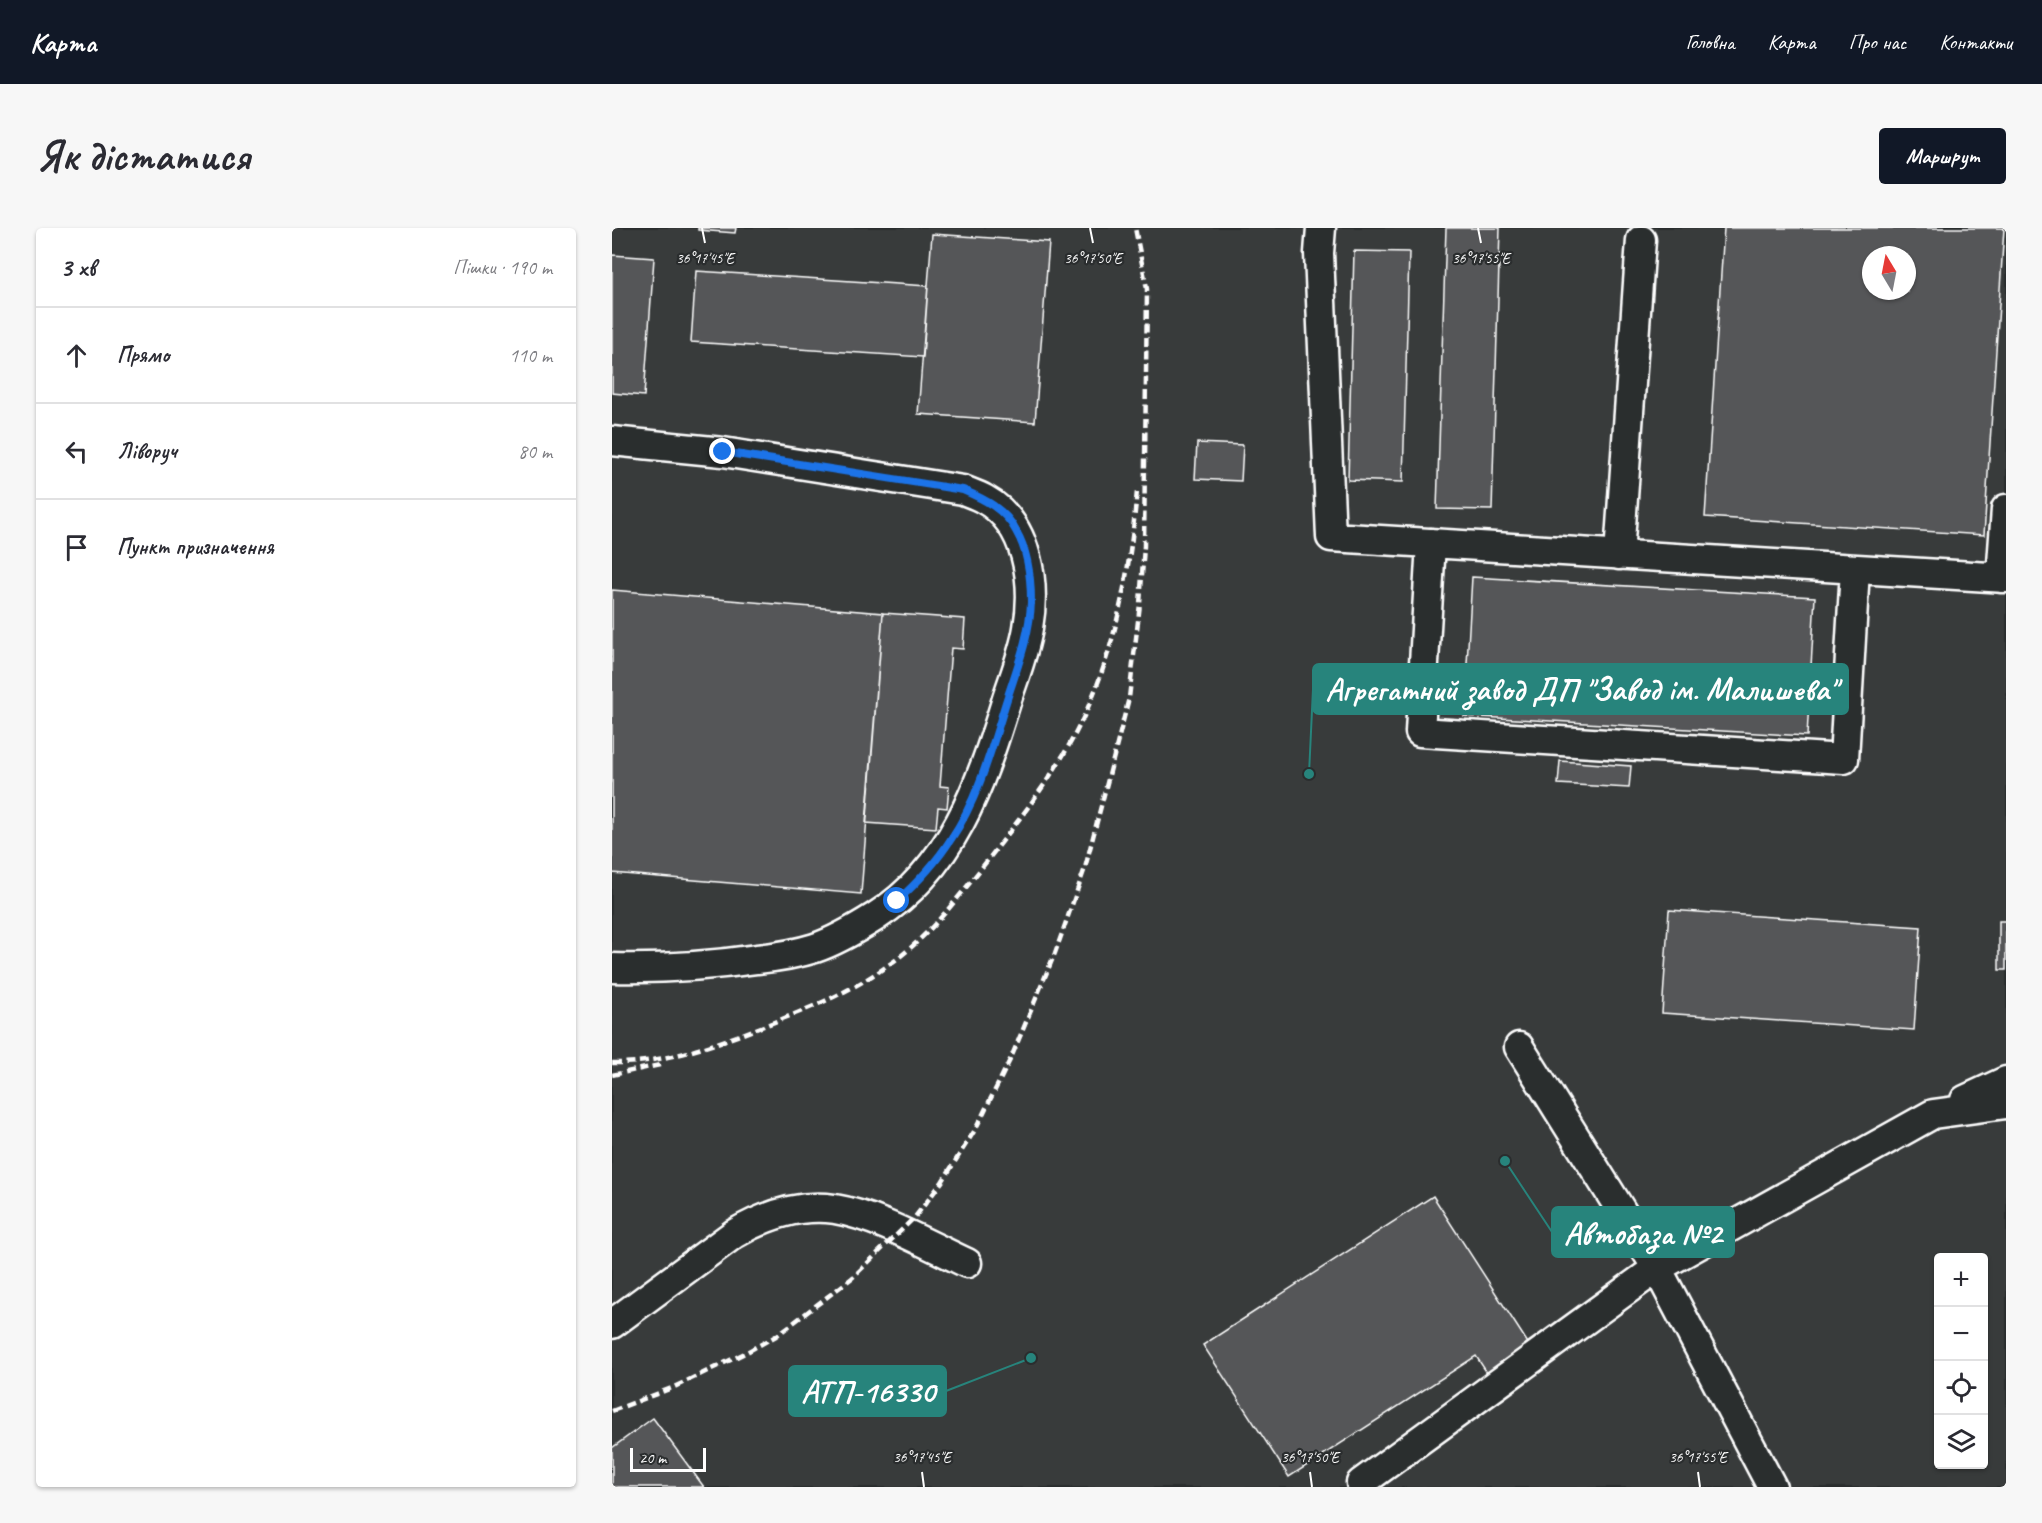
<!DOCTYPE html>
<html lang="uk">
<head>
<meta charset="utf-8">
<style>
	:root { --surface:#fff; --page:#f7f7f7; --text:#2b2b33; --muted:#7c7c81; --line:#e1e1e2; --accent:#111827 }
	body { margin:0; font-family:Caveat,sans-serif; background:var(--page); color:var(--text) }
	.controls { position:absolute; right:18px; bottom:18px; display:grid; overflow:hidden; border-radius:6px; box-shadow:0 2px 4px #0004 }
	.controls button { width:54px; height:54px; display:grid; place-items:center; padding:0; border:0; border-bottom:2px solid var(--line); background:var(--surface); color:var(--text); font:30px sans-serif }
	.compass { position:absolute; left:1250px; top:18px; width:54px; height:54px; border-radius:50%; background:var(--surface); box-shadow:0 2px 4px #0004; rotate:350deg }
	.scale { position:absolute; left:18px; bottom:15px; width:76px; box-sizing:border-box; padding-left:6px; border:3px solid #fff; border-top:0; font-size:16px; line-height:21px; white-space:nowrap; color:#fff; -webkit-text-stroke:4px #2a2d2e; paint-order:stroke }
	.stop { position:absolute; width:18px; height:18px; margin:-14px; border:4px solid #1a73e8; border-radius:50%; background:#fff }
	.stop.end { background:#1a73e8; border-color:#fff; box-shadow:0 2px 6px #0008 }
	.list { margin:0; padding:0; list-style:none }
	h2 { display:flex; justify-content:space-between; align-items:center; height:78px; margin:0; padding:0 24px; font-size:26px }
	h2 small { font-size:20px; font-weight:400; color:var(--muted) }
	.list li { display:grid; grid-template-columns:39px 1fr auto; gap:18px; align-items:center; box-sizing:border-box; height:96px; padding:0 24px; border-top:2px solid var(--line) }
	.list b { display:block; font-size:22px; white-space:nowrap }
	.list em { font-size:20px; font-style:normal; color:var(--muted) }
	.icon { flex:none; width:33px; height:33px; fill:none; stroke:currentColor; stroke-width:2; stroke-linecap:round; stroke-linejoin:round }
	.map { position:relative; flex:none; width:1394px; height:1259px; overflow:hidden; border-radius:6px }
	header { display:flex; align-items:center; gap:36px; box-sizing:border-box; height:84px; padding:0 30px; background:var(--accent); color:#fff }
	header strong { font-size:28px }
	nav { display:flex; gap:33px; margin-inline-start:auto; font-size:21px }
	.intro { display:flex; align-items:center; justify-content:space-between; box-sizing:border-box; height:144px; padding:0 36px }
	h1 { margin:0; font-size:42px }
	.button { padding:15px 27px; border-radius:6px; background:var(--accent); color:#fff; font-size:21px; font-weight:700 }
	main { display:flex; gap:36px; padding:0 36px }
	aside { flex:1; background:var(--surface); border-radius:6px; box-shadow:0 2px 4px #0004 }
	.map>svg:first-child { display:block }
	.built { fill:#373a3b; fill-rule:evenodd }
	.building { fill:#555758; stroke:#fff; stroke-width:1.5; fill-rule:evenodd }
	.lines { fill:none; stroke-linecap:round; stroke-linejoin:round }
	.minor-casing { stroke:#fff; stroke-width:33 }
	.minor { stroke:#2a2d2e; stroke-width:28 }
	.rail { stroke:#fff; stroke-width:4.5; stroke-dasharray:9 4.5; stroke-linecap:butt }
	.route { stroke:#1a73e8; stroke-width:8 }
	.ticks { fill:none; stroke:#fff; stroke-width:2 }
	.ticks-label { font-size:15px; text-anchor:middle; fill:#fff; stroke:#2a2d2e; stroke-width:4.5; stroke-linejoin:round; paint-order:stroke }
	.leader { fill:none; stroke:#27847c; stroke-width:2 }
	.callout-dot { fill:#27847c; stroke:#2a2d2e; stroke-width:2 }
	.callout { fill:#27847c; stroke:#27847c; stroke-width:2 }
	.callout-label { font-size:32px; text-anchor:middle; font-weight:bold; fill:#fff }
</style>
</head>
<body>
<header>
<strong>Карта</strong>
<nav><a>Головна</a><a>Карта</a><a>Про нас</a><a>Контакти</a></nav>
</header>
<div class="intro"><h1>Як дістатися</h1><a class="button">Маршрут</a></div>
<main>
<aside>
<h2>3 хв<small>Пішки · 190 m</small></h2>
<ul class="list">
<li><svg class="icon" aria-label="ahead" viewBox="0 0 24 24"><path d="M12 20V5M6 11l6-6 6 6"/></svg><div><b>Прямо</b></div><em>110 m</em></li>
<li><svg class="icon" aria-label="left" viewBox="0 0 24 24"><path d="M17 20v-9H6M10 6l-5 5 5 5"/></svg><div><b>Ліворуч</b></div><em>80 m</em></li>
<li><svg class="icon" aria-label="arrive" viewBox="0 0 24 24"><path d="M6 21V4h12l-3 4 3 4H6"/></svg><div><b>Пункт призначення</b></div></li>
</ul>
</aside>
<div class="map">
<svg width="1394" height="1259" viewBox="0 0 1394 1259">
	<rect width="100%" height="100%" fill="#2a2d2e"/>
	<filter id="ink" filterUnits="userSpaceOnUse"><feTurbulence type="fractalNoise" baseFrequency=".0167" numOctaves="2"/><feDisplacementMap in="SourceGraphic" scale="12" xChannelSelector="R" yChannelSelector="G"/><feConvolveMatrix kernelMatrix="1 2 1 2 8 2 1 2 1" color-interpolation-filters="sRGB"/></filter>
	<g filter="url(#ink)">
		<!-- built -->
		<path class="built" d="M0 0H1394V1259H0ZM1259 27H1295V63H1259ZM1326 1030H1372V1236H1326Z"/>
		<!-- building -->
		<path class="building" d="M86 0H124L123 5 86 2Z
			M834 0H888L880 282 825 281Z
			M1112 0H1392L1372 307 1093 289ZM1259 27H1295V63H1259Z
			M320 6 437 14 423 194 306 186Z
			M742 23 797 24 791 254 736 252Z
			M0 27 42 30 32 168 0 165Z
			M84 43 316 58 311 129 79 114Z
			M585 215 631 217 629 253 583 251Z
			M860 349 1203 369 1195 508 852 488Z
			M0 362 271 385 249 666 0 645Z
			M271 385 353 391 351 421 339 420 328 558 337 559 335 580 326 579 324 600 254 595Z
			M948 533 1019 538 1017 560 946 556Z
			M1057 682 1309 699 1302 802 1050 785Z
			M1387 693H1394V742H1387Z
			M821 968 921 1123 879 1151 864 1128 677 1249 591 1117Z
			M41 1190 92 1259H0V1220Z"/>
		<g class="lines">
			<defs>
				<path id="minor" d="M709 0 707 25 719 309 1394 350
					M0 213 111 224 351 262C358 265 365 267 372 271 416 295 424 355 416 400 412 425 402 449 394 474 368 558 341 639 263 689 244 701 224 713 203 720 184 726 164 729 145 731 97 738 48 741 0 740
					M819 315 808 504 1232 531 1243 341
					M1007 327 1029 12
					M1389 350 1394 281
					M907 819 1045 1040 1160 1259
					M1353 872 1394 853
					M0 1096 122 1006C152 988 187 976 223 981 265 988 316 1017 355 1035
					M751 1259 749 1255 1045 1040 1321 886 1394 876"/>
			</defs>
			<!-- minor casing -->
			<use href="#minor" class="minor-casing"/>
			<!-- minor -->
			<use href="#minor" class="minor"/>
			<!-- rail -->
			<path class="rail" d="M0 835C51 836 102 817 149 799 192 783 237 765 275 738 314 712 346 670 375 633 403 597 433 559 456 519 501 440 517 352 525 263
				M0 847 48 837
				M0 1183 60 1160 133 1125 164 1108 240 1050 303 989 330 954 363 902 399 830 443 725 473 640 517 470 528 376 532 318 535 61 523 0"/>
		</g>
	</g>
	<g class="lines" filter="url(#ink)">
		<!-- route -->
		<path class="route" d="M111 224 351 262C372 271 393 281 404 303 416 323 419 351 419 374 418 407 405 440 395 471 380 518 367 570 339 611 324 635 306 654 285 673"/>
	</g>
	<!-- ticks -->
	<path class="ticks" d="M90 0 93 15M478 0 481 15M866 0 869 15M310 1244 312 1259M698 1244 700 1259M1086 1244 1088 1259"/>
	<g class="ticks-label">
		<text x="93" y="35">36°17'45"E</text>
		<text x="481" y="35">36°17'50"E</text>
		<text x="869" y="35">36°17'55"E</text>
		<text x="310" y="1234">36°17'45"E</text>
		<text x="698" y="1234">36°17'50"E</text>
		<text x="1086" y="1234">36°17'55"E</text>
	</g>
	<!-- callouts -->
	<path class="leader" d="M697 546L701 461M893 933L940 1004M419 1130L334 1163"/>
	<g class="callout-dot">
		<circle cx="697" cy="546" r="6"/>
		<circle cx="893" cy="933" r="6"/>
		<circle cx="419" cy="1130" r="6"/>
	</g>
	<g class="callout">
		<rect x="701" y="436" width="535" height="50" rx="6"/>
		<rect x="940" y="979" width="182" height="50" rx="6"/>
		<rect x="177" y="1138" width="157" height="50" rx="6"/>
	</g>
	<g class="callout-label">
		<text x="969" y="472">Агрегатний завод ДП "Завод ім. Малишева"</text>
		<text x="1031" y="1016">Автобаза №2</text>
		<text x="256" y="1174">АТП-16330</text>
	</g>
</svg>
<div class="controls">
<button>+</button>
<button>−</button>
<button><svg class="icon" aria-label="locate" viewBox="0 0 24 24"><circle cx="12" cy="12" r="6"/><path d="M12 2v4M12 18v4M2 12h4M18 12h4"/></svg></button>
<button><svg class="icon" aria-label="layers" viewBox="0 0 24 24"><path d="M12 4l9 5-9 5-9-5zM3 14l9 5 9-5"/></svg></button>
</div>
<svg class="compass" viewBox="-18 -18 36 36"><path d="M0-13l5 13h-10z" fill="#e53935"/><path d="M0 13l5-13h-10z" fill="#7c7c81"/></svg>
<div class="scale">20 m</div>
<div class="stop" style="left:285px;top:673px"></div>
<div class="stop end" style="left:111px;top:224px"></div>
</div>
</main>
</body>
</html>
